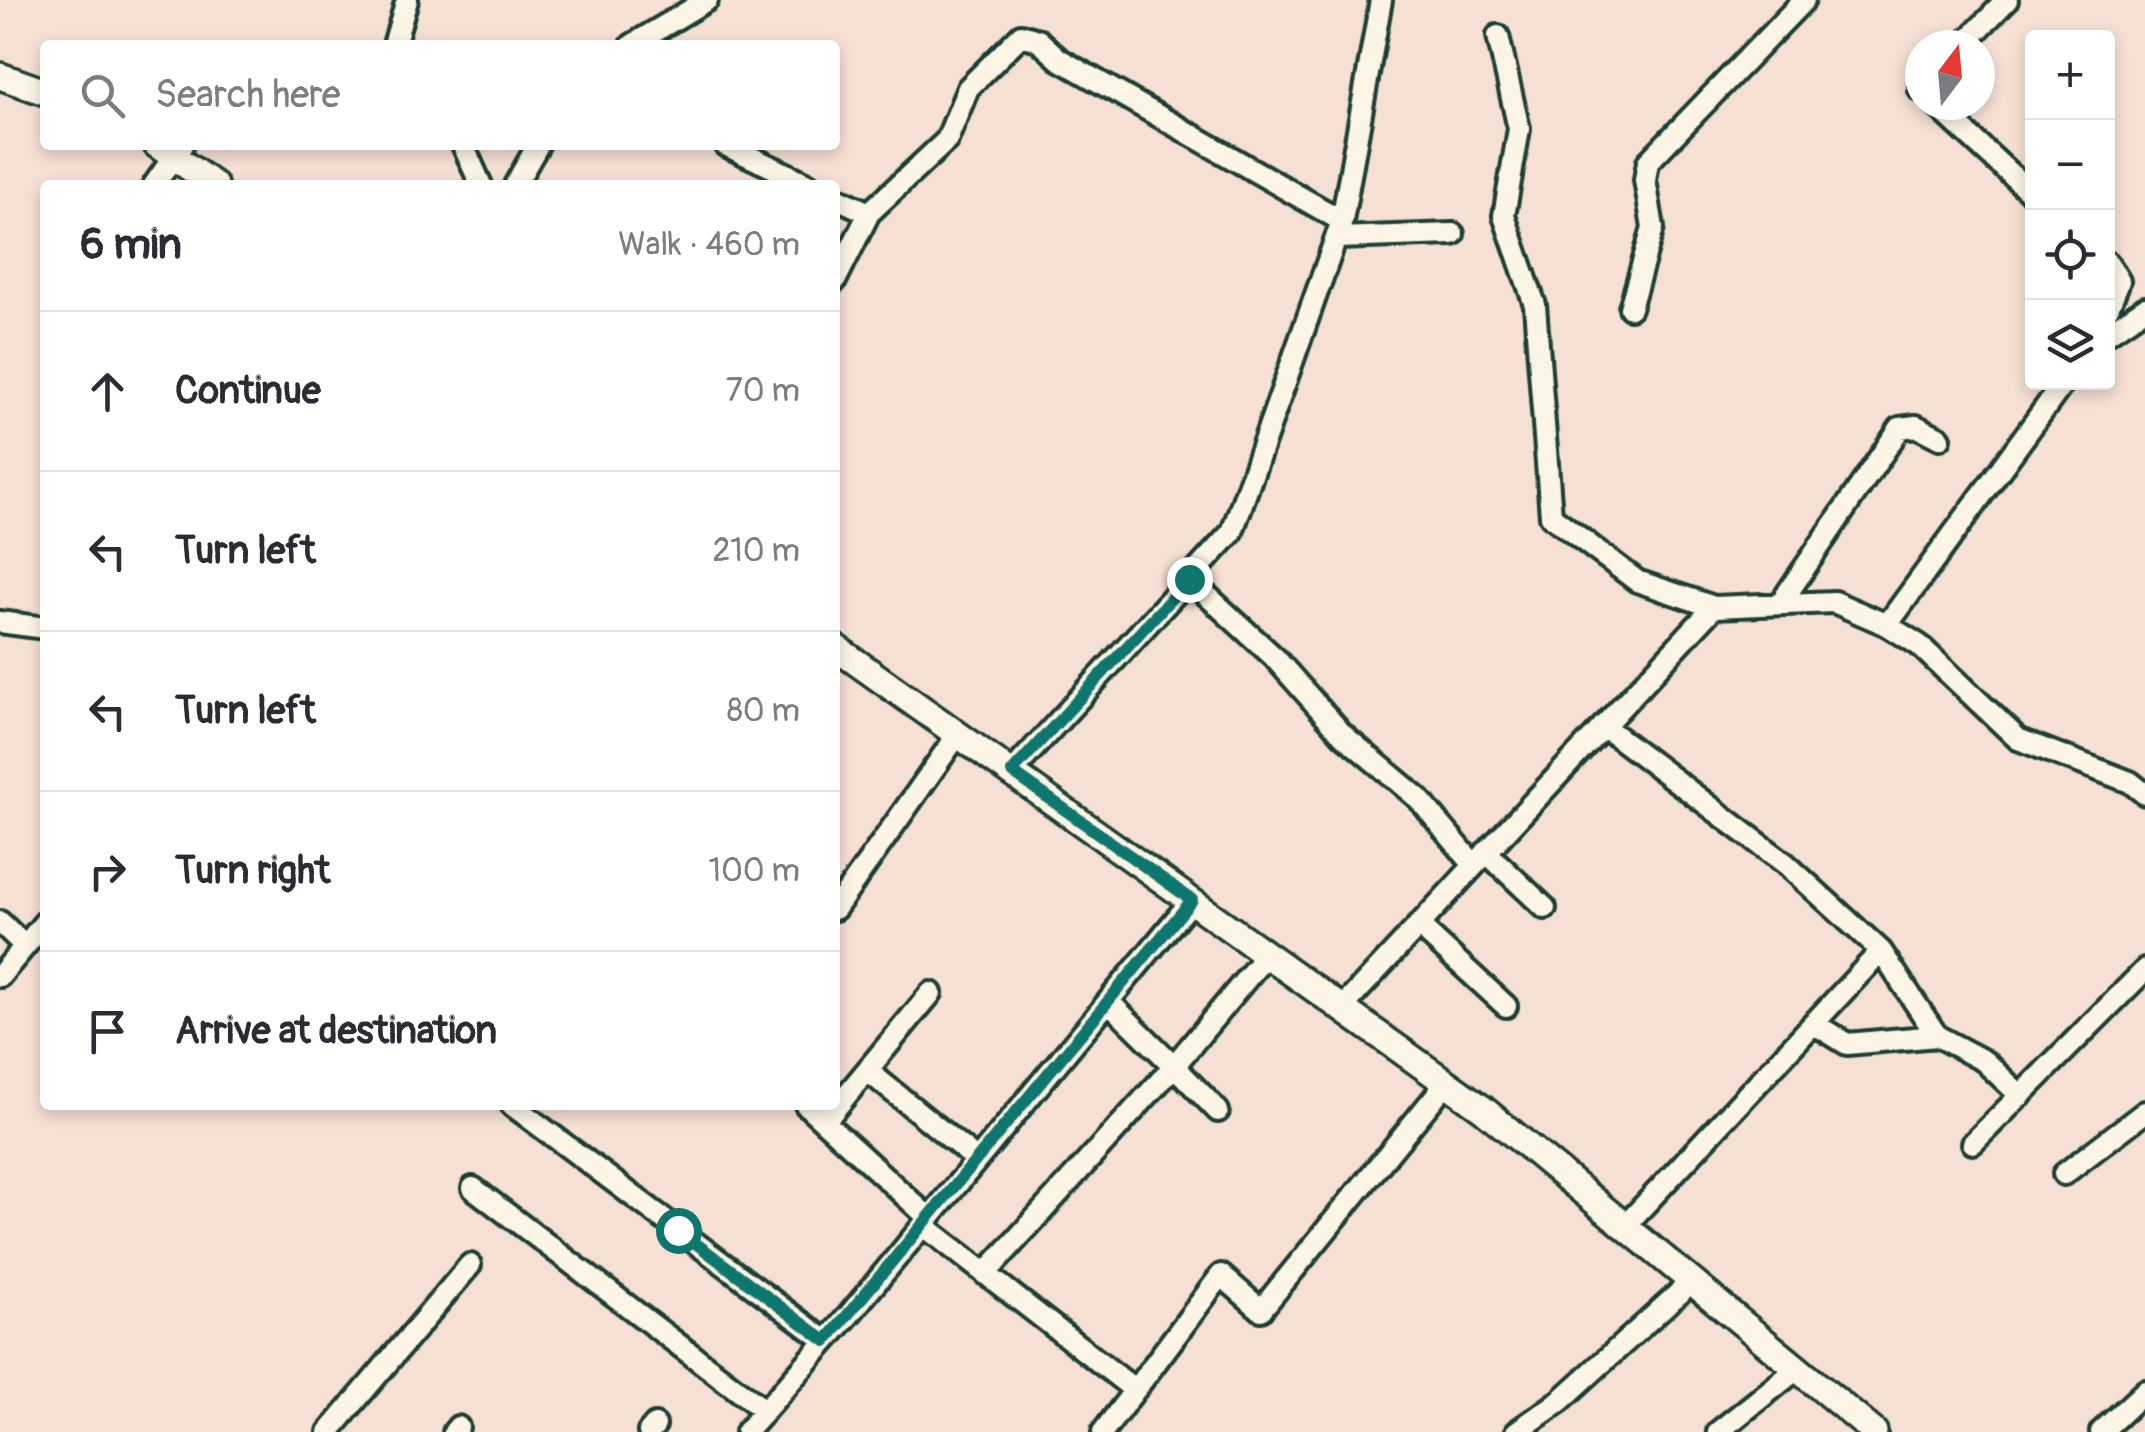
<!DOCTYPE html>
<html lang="en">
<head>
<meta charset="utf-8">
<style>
	:root { --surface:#fff; --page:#f7f7f7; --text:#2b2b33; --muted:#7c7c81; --line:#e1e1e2 }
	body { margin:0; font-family:Pangolin,sans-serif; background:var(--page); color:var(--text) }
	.controls { position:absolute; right:30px; top:30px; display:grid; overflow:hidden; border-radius:10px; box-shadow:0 5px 15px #0003 }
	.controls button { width:90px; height:90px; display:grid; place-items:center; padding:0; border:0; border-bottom:2px solid var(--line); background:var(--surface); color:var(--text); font:50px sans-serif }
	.compass { position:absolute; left:1905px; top:30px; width:90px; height:90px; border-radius:50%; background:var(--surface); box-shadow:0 5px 15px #0003; rotate:16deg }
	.stop { position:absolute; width:30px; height:30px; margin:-22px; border:8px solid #0f766e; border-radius:50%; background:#fff }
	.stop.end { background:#0f766e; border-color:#fff; box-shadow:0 2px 10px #0008 }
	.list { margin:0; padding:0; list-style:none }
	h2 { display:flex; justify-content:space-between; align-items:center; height:130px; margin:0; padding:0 40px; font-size:42px }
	h2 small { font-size:32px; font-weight:400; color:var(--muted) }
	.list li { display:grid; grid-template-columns:65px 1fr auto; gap:30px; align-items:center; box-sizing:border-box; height:160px; padding:0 40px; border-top:2px solid var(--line) }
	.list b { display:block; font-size:38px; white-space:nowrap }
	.list em { font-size:32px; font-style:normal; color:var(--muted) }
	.icon { flex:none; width:55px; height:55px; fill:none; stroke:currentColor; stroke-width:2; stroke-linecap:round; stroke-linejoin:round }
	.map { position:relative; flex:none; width:2145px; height:1432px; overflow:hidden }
	.search { position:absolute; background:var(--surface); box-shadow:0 5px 15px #0003; left:40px; top:40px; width:800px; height:110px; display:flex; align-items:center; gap:25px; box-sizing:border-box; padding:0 35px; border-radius:10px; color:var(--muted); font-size:38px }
	.panel { position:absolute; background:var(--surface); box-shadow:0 5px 15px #0003; left:40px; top:180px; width:800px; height:930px; border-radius:10px }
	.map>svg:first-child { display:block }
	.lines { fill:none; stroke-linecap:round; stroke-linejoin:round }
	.minor-casing { stroke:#1f3d34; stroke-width:28 }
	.tertiary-casing { stroke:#1f3d34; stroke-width:32 }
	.minor { stroke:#fcf5e5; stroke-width:20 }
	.tertiary { stroke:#fcf5e5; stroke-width:25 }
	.route { stroke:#0f766e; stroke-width:12 }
</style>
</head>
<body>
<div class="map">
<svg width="2145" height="1432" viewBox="0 0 2145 1432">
	<rect width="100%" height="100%" fill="#f6dfd3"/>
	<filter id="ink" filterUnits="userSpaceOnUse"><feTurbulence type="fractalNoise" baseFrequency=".01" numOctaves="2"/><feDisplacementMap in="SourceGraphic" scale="20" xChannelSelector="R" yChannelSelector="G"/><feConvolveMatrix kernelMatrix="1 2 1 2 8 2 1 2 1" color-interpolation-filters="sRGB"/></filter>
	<g filter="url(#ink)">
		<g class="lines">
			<defs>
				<path id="minor" d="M1498 36 1519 129 1504 216 1535 305 1551 516 1637 581 1714 607 1834 602 1887 625 1919 645 2018 739 2130 782 2145 794
					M394 45 407 0
					M632 45 707 0
					M1963 45 2007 0
					M1920 89V90
					M1936 105 2032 194
					M463 145 481 185
					M725 145 810 185
					M154 185 182 145
					M515 185 538 145
					M835 197 869 213 947 140 968 88 1021 35 1038 40 1059 59 1342 221
					M1337 238 1453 234
					M2108 263 2119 281 2108 308
					M835 281 869 213
					M1630 308 1653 228 1645 180 1648 162 1804 0
					M2108 333 2145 308
					M1189 579 1274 657 1343 735 1419 799 1474 865
					M1780 604 1900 428 1916 426 1940 438
					M0 622 45 628
					M1887 625 2064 382
					M1603 726 1786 864 1881 951 1937 1036 1984 1061 2021 1096
					M1012 772 1232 532 1342 221 1381 0
					M1486 852 1545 908
					M835 909 958 734
					M0 922 25 946
					M1418 925 1506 1006
					M0 976 45 922
					M1342 1008 1714 607
					M1813 1023 1847 1044 1937 1036
					M869 1072 977 1160
					M512 1105 826 1341
					M806 1105 929 1218
					M1218 1111 1174 1066 1267 954
					M825 1121 931 993
					M1973 1143 2145 970
					M2064 1174 2145 1112
					M473 1188 764 1410
					M923 1225 1135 1390 1103 1432
					M1624 1227 1881 951
					M985 1274 1174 1066 1109 1002
					M1135 1390 1221 1275 1261 1310 1446 1083
					M329 1432 470 1265
					M454 1432 458 1427
					M649 1432 655 1425
					M746 1432 849 1315 1192 900
					M1516 1432 1560 1401 1691 1282
					M1718 1432 1797 1369
					M2101 1432 2145 1391"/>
				<path id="tertiary" d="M0 76 45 92
					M157 145 214 185
					M835 647 1483 1109 1874 1432"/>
			</defs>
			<!-- minor casing -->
			<use href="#minor" class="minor-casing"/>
			<!-- tertiary casing -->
			<use href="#tertiary" class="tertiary-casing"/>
			<!-- minor -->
			<use href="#minor" class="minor"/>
			<!-- tertiary -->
			<use href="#tertiary" class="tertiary"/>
		</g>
	</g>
	<g class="lines" filter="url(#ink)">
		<!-- route -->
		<path class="route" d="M678 1230 826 1341 1192 900 1012 772 1189 579"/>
	</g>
</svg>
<div class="controls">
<button>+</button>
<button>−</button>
<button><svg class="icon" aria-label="locate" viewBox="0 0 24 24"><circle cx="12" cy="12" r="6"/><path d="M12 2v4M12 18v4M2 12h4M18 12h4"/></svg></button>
<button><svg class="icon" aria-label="layers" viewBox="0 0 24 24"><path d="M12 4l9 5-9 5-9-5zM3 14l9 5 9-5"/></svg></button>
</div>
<svg class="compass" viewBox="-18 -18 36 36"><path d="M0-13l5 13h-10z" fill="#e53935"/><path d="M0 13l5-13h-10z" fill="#7c7c81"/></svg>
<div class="stop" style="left:678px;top:1230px"></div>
<div class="stop end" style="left:1189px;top:579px"></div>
<div class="search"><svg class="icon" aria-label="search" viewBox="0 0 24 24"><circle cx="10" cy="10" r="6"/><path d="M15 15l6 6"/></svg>Search here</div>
<section class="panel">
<h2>6 min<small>Walk · 460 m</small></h2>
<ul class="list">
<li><svg class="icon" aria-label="ahead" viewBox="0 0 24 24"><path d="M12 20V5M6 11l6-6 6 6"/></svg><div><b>Continue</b></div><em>70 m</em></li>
<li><svg class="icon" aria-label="left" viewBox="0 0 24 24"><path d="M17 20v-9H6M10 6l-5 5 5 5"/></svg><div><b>Turn left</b></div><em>210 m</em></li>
<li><svg class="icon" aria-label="left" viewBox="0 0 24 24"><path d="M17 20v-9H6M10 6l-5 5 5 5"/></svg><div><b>Turn left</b></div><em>80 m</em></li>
<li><svg class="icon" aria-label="right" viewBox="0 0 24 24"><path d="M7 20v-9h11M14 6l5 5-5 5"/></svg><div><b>Turn right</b></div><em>100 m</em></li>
<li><svg class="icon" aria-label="arrive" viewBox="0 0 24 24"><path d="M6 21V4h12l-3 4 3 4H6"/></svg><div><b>Arrive at destination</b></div></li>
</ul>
</section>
</div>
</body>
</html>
